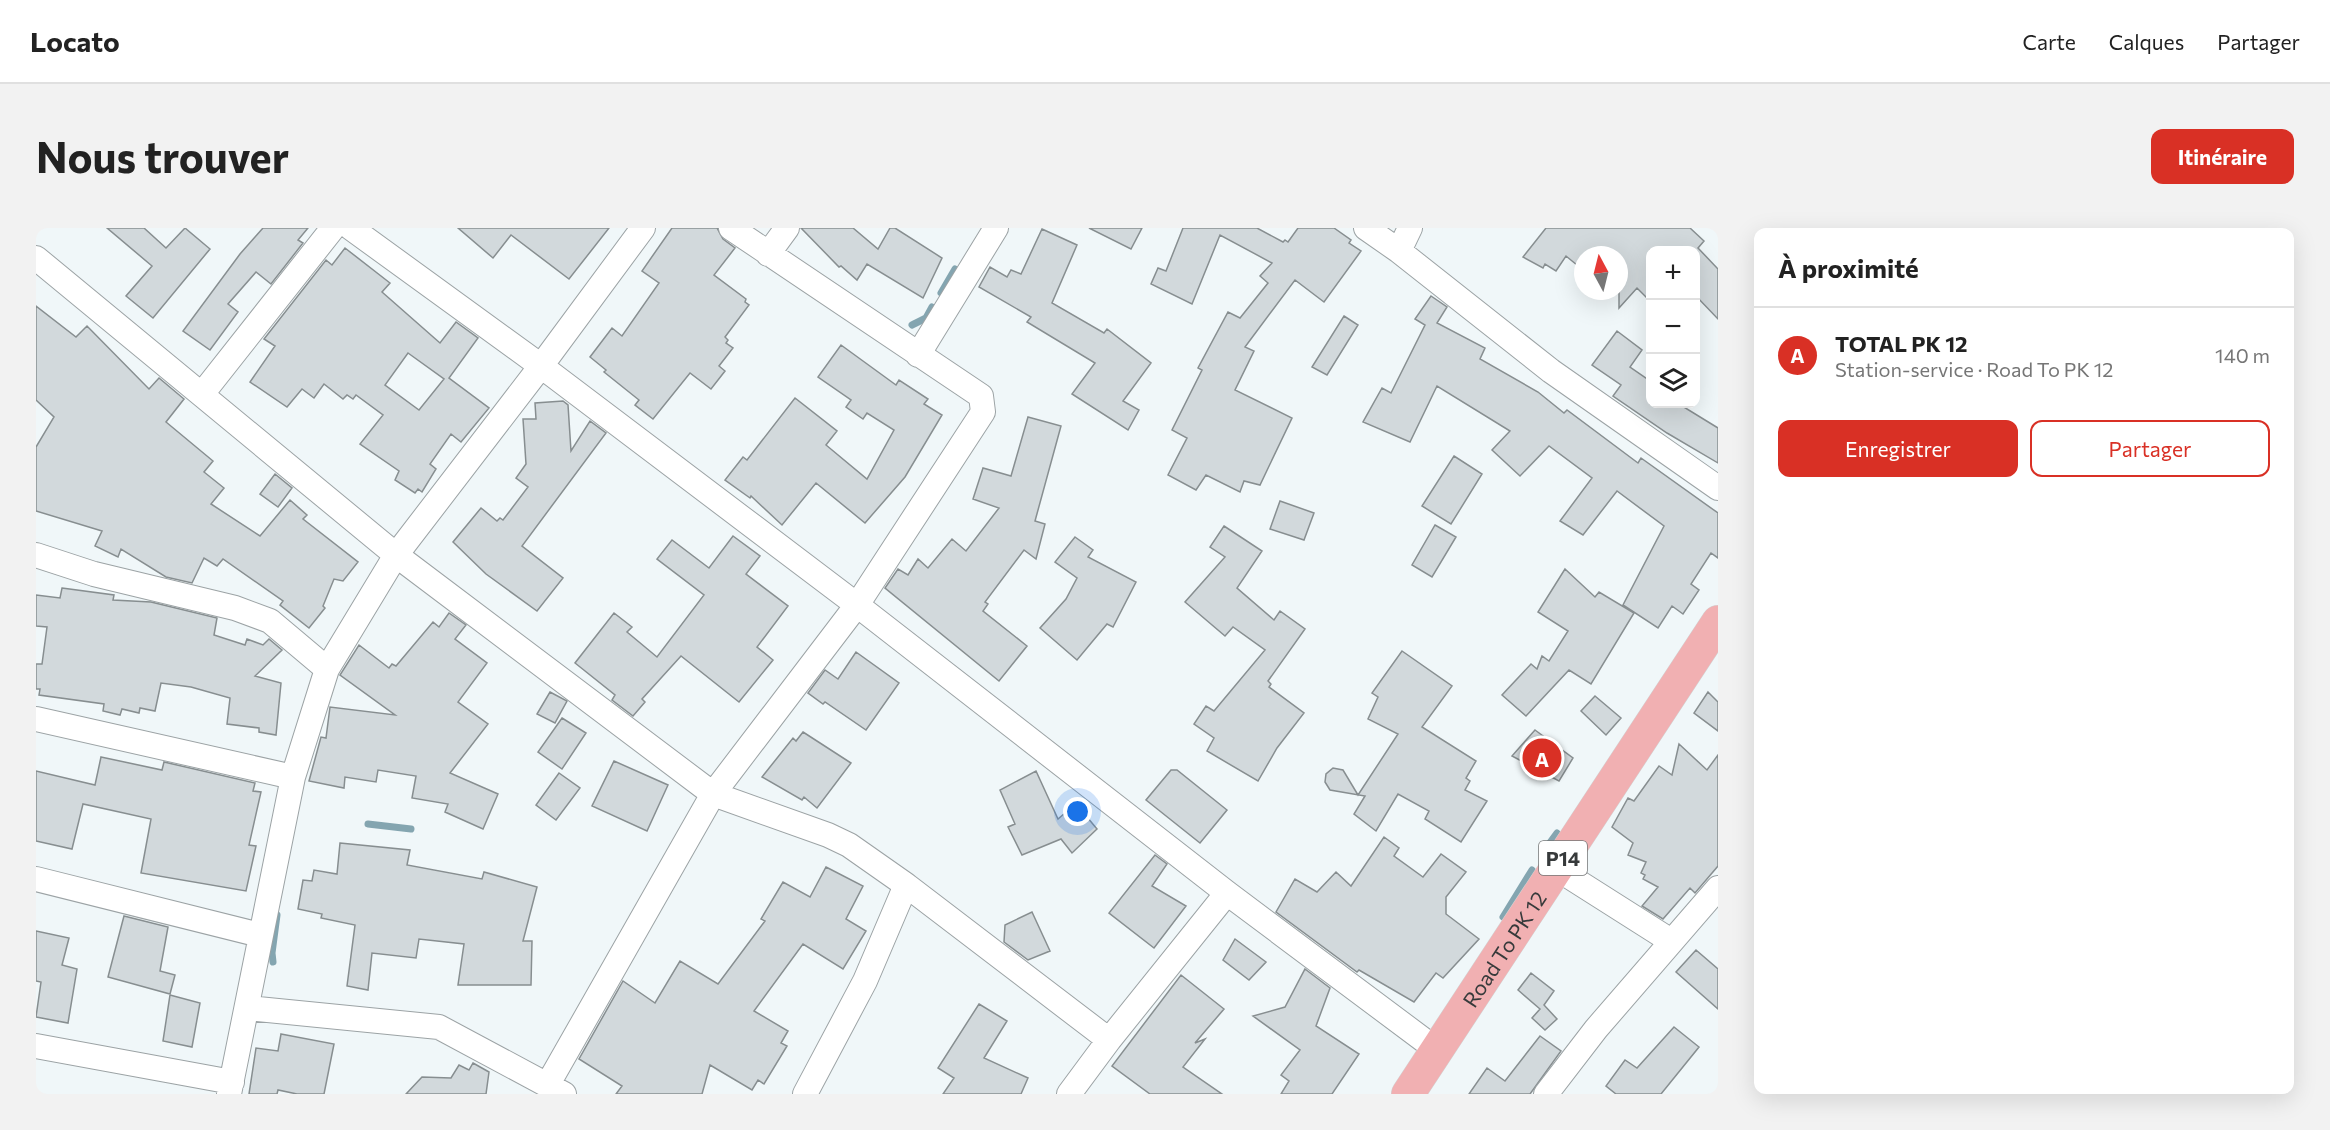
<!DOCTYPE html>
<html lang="fr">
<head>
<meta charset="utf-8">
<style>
	:root { --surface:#fff; --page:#f2f2f2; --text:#222; --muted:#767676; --line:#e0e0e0; --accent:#d93025 }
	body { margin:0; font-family:Commissioner,sans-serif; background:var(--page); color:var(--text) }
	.controls { position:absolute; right:18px; top:18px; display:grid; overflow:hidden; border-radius:12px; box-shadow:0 6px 24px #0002 }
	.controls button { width:54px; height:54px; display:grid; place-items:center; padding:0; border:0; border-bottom:2px solid var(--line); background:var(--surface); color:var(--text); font:30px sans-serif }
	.compass { position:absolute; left:1538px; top:18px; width:54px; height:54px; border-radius:50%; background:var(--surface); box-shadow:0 6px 24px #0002; rotate:353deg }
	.you { position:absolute; left:1042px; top:584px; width:21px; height:21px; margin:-15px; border:4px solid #fff; border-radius:50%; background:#1a73e8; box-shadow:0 0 0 9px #1a73e833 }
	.badge { display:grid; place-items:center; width:39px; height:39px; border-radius:50%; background:var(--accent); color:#fff; font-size:20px; font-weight:700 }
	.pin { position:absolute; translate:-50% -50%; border:3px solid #fff; box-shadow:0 2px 6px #0006 }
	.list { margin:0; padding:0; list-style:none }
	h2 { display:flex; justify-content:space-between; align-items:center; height:78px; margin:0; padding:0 24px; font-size:26px }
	h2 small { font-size:20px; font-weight:400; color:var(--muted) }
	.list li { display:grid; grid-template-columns:39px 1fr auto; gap:18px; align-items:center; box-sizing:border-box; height:96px; padding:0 24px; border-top:2px solid var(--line) }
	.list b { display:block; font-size:22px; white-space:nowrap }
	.list p { margin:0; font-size:20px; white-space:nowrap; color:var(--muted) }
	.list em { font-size:20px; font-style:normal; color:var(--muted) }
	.actions { display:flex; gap:12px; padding:18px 24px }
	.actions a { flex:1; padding:14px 0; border:2px solid var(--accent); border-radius:12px; text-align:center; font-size:21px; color:var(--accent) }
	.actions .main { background:var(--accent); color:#fff }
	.icon { flex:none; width:33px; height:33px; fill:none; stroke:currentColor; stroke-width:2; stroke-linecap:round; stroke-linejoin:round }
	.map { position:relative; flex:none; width:1682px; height:866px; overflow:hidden; border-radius:12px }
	header { display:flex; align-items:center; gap:36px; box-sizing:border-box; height:84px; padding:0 30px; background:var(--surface); border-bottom:2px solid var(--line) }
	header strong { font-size:28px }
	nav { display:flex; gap:33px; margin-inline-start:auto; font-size:21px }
	.intro { display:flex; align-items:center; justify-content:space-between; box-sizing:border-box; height:144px; padding:0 36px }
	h1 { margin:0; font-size:42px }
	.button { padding:15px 27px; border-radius:12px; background:var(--accent); color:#fff; font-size:21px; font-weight:700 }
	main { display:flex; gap:36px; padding:0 36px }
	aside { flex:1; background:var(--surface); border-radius:12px; box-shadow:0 6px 24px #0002 }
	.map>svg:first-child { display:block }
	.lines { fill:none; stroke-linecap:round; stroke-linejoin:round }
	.stream { stroke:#84a5b0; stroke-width:7 }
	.building { fill:#d2d9dc; stroke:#878e90; stroke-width:1.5; fill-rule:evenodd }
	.street-casing { stroke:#9ca3a5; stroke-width:26 }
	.primary-casing { stroke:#d3d4d4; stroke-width:34 }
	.street { stroke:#fff; stroke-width:24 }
	.primary { stroke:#f1b0b2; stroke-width:33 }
	.labels { text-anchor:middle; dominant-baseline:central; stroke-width:6; stroke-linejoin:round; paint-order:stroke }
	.shield { fill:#fff; stroke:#737576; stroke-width:1.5 }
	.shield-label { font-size:20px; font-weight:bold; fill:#373a3b }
	.street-label { font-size:21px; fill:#373a3b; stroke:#fff }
</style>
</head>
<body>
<header>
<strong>Locato</strong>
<nav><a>Carte</a><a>Calques</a><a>Partager</a></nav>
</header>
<div class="intro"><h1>Nous trouver</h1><a class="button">Itinéraire</a></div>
<main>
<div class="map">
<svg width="1682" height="866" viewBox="0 0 1682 866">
	<rect width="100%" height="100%" fill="#f0f7f9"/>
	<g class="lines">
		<!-- stream -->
		<path class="stream" d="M905 65 919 41
			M876 97 890 90 896 79
			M332 596 375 601
			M1507 624 1521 605
			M1467 689 1496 642
			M237 734 236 725 241 687"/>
	</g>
	<!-- building -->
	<path class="building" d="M71 0H108L130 20 149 0 174 21 117 90 90 68 116 38Z
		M227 0H272L262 12 267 15 235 56 220 44 192 76 202 84 174 122 147 103 204 26Z
		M422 0H573L533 51 475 7 457 30Z
		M636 0H681L687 11 699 20 678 47 710 71 709 74 713 77 689 109 692 112 690 115 697 120 683 138 689 143 675 161 654 145 617 191 599 177 603 172 568 144 570 142 554 129 576 100 586 108 623 55 606 43Z
		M765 0H817L842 21 854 0H859L906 30 887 70 831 36 821 52 805 38 803 39Z
		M1053 0H1106L1095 21Z
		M1147 0H1221L1247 14 1249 12 1252 14 1262 0H1298L1315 12 1313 15 1325 23 1288 74 1259 52 1209 119 1218 123 1199 162 1256 190 1224 257 1208 253 1204 264 1170 247 1160 262 1132 247 1151 210 1136 202 1166 142 1162 140 1192 84 1204 90 1232 55 1224 48 1236 35 1184 7 1156 76 1115 56 1122 40 1130 43Z
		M1510 0H1654L1668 13 1662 20 1682 41V91L1659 67V22H1614V73L1601 60 1583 80V27H1547V42L1530 28 1520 43 1509 36 1507 40 1487 29Z
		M1006 1 1041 17 1016 75 1068 105 1071 101 1115 135 1087 173 1103 182 1092 202 1036 166 1059 135 991 94 995 89 943 59 954 39 971 49 975 42 985 46Z
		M309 20 354 55 346 64 404 115 420 94 442 110 413 150 453 180 425 214 415 206 394 236 400 241 386 264 382 261 379 265 359 252 363 243 324 216 347 187 320 167 317 171 311 167 307 171 288 156 278 170 266 161 251 179 214 154 239 118 228 111 290 32 296 37ZM372 125 408 151 383 182 349 157Z
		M1395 68 1411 79 1401 95 1449 120 1444 131 1502 164 1528 185 1531 182 1602 235 1605 230 1682 285V330L1675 325 1655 356 1663 362 1647 386 1636 378 1622 400 1587 377 1628 298 1581 263 1547 307 1524 293 1556 250 1513 218 1484 248 1456 222 1474 203 1401 158 1374 214 1327 194 1346 160 1355 165 1389 97 1379 91Z
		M0 78 40 109 51 98 113 161 123 150 148 171 130 194 177 233 168 244 188 260 175 276 224 308 254 272 271 287 267 291 322 334 307 353 298 351 287 378 289 380 273 400 244 377 247 373 187 331 181 338 168 330 156 355 130 349 85 321 82 329 59 318 66 303 0 283V219L18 189 0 172Z
		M1308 88 1322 97 1291 147 1276 139Z
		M1581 103 1606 122 1594 139 1614 153V176H1643L1682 200V235L1631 205 1577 168 1585 157 1556 137Z
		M805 117 860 157 863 152 892 171 888 176 906 187 869 249 829 295 780 255 746 297 715 268 714 270 689 252 707 229 711 232 759 170 801 203 790 217 831 251 858 202 831 185 827 191 810 179 815 172 782 149Z
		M527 173 532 177 535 223 554 193 570 205 486 318 527 350 501 383 450 346 417 314 445 280 461 293 464 290 467 292 492 259 480 250 490 236 487 191H500L499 175Z
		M992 189 1025 198 999 293 1009 296 1000 331 988 322 949 374 952 376 947 383 991 418 963 453 849 360 862 341 872 347 882 331 892 340 916 311 930 323 963 280 937 271 947 240 975 248Z
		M1418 228 1446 246 1415 296 1386 278Z
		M239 246 256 260 242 279 224 266Z
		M1244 273 1278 285 1268 312 1234 301Z
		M1399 297 1420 309 1396 349 1376 337Z
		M1188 298 1226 323 1201 360 1238 392 1244 383 1269 401 1232 453 1235 456 1233 459 1268 485 1241 520 1222 553 1171 523 1178 510 1158 496 1170 478 1178 483 1229 422 1197 399 1189 408 1149 374 1189 329 1174 319Z
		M697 308 724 328 710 346 752 378 721 419 737 432 703 474 645 428 606 471 609 474 597 488 576 472 579 467 539 435 578 385 596 399 591 404 621 429 668 367 621 331 636 312 673 340Z
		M1039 309 1057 322 1052 329 1100 354 1077 399 1071 396 1041 432 1004 400 1030 371 1041 350 1019 334Z
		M1529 341 1559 369 1563 364 1598 385 1555 456 1533 442 1490 488 1466 467 1495 436 1501 441 1506 428 1513 433 1532 403 1502 384Z
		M26 360 78 367 77 372 115 374 181 390 178 407 209 417 211 411 227 417 233 411 246 422 219 448 245 455 240 507 223 504V500L191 496 194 470 155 459 125 455 119 483 104 480 103 485 86 481 84 487 67 483 68 476 3 467 4 461H0V436H6L11 399 0 398V367L24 370Z
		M413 385 430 397 419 411 451 435 422 474 452 496 414 545 462 566 447 601 409 584 412 576 376 570 380 548 342 542 340 554 309 549 308 560 273 553 285 509 290 510 294 479 359 487 304 447 323 417 353 440 356 436 360 438 397 394 403 399Z
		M1366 423 1416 458 1386 499 1440 533 1430 550 1434 553 1429 562 1451 573 1425 614 1389 591 1393 583 1362 566 1340 603 1318 586 1329 568 1294 562 1289 554 1290 546 1297 540 1307 542 1322 567 1362 506 1332 491 1342 469 1336 465Z
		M820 424 863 455 830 502 789 474 787 476 772 465 789 442 802 451Z
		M514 464 531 473 519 495 501 486Z
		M1672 464 1682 474V503L1658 485Z
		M1559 468 1585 490 1570 507 1545 483Z
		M526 490 550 505 526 541 502 524Z
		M1499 502 1537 530 1523 553 1476 528Z
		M767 504 815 535 781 580 768 569 766 572 726 549 757 510 760 513Z
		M1643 516 1671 542 1682 527V638L1659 665 1654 660 1627 691 1606 678 1622 659 1607 651 1609 647 1605 645 1610 634 1592 627 1597 615 1576 599 1592 570 1598 573 1623 538 1636 547Z
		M65 529 126 542 128 534 219 555 217 563 225 564 213 617 220 618 210 663 105 645 115 591 47 576 36 621 0 613V543L59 557Z
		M578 533 632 557 611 603 556 578Z
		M1135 542H1141L1191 582 1164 615 1110 572Z
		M1000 543 1022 591 1029 585 1035 592 1046 583 1061 601 1036 625 1025 611 986 627 972 599 979 596 964 562Z
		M523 545 544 560 520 592 500 577Z
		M1348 609 1363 620 1358 628 1387 649 1405 626 1430 644 1410 669V686L1443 711 1407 750 1400 745 1378 774 1323 742 1321 744 1240 684 1259 651 1281 664 1300 644 1315 658Z
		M304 615 374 622 371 637 446 651 448 644 501 659 487 713H496L495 757H422L428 716 383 711 380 730 336 725 332 762 311 758 319 697 285 690 286 686 262 681 267 652 276 653 278 642 301 646Z
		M1119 627 1131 636 1116 658 1150 678 1118 720 1073 685Z
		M790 639 827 658 810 691 830 703 807 741 767 716 718 783 752 803 745 815 751 818 728 856 722 852 716 862 674 837 666 866H580L586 858 543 831 587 753 619 775 644 733 682 756 729 693 725 691 747 654 774 669Z
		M996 684 1014 723 992 732 968 714 969 697Z
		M88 688 132 699 124 743 139 747 134 766 72 749Z
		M0 703 33 710 26 737 41 741 32 795 0 789 5 754 0 753Z
		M1199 711 1230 734 1213 752 1187 732Z
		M1660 722 1682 741V781L1640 744Z
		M1269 741 1294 760 1280 798 1323 826 1296 866H1245L1253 853 1245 847 1264 822 1217 788 1249 779Z
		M1495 745 1518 763 1508 777 1521 791 1509 802 1496 790 1504 781 1482 762Z
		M1145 747 1188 781 1159 815 1169 811 1147 839 1186 866H1114L1076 838Z
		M134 767 164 775 156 819 127 813Z
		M943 776 971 793 948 830 992 850 985 866H907L918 850 902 840Z
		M1638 799 1663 819 1625 866H1580L1570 858 1589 832 1601 840Z
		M245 806 298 816 288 866H261L242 862 241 866H213L220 820 242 823Z
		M1504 808 1525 823 1494 866H1433L1451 840 1469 853Z
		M437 835 453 844 450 866H370L386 849 415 850 423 837 433 842Z"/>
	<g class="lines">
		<defs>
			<path id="street" d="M315 0 505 138 821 377 1191 665 1401 822
				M695 0 945 168 947 184 821 377 677 566 792 607 813 617 870 657 1073 812
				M1330 0 1363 23 1374 0
				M1363 23 1515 143 1682 260
				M732 26 751 0
				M0 30 360 327 677 566 512 856
				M882 127 960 0
				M166 166 297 0
				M0 327 58 346 199 380 234 393 291 441
				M0 491 257 549
				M1520 640 1635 713
				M0 651 224 707
				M212 780 403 799 528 866
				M0 818 196 854
				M193 866 257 549 291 441 360 327 505 138 607 0
				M769 866 829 753 870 657
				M1033 866 1073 812 1191 665
				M1510 866 1560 801 1682 660"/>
			<g id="primary">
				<path id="s1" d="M1372 866 1682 394"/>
			</g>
		</defs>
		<!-- street casing -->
		<use href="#street" class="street-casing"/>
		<!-- primary casing -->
		<use href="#primary" class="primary-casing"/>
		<!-- street -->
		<use href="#street" class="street"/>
		<!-- primary -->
		<use href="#primary" class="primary"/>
	</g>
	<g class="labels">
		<!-- shield labels -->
		<rect class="shield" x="1503" y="613" width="48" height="34" rx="4.5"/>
		<g class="shield-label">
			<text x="1527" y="630">P14</text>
		</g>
		<!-- street labels -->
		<g class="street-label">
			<text stroke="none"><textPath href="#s1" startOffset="174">Road To PK 12</textPath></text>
		</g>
	</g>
</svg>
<div class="controls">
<button>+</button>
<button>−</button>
<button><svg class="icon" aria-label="layers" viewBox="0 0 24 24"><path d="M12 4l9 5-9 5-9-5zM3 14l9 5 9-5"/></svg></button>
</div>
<svg class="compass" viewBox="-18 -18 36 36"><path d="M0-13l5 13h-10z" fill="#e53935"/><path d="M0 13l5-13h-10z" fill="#767676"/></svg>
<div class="you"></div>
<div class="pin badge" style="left:1506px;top:530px">A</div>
</div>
<aside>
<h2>À proximité<small></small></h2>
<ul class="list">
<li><span class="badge">A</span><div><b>TOTAL PK 12</b><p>Station-service · Road To PK 12</p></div><em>140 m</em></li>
</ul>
<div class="actions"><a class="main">Enregistrer</a><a>Partager</a></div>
</aside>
</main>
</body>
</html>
